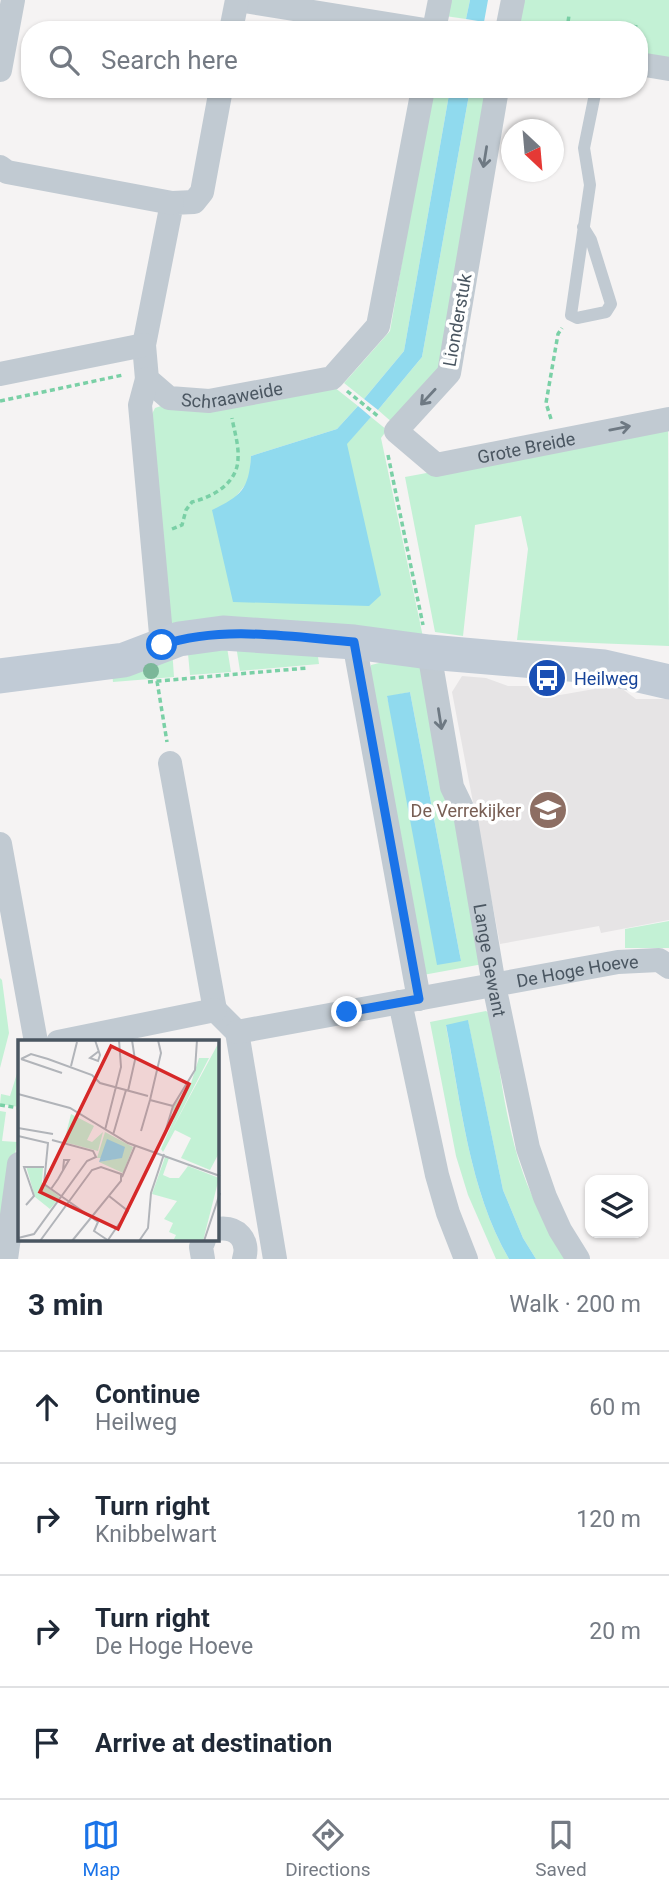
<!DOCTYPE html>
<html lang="en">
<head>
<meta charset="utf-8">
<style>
	:root { --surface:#fff; --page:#f6f6f7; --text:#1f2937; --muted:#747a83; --line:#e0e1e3; --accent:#1a73e8 }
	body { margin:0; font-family:Roboto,sans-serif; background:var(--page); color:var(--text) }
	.controls { position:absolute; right:21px; bottom:21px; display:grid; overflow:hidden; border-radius:14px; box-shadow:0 2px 5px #0004 }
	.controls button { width:63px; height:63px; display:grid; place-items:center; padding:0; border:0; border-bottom:2px solid var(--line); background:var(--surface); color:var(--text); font:35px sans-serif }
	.compass { position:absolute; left:501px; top:119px; width:63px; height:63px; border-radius:50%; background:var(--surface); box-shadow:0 2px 5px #0004; rotate:154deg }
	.stop { position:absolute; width:21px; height:21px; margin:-16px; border:5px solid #1a73e8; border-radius:50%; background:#fff }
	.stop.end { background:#1a73e8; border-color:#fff; box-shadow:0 2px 7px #0008 }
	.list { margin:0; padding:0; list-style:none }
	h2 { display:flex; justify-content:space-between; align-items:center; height:91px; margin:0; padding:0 28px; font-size:30px }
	h2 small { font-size:23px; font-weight:400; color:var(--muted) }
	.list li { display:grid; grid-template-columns:46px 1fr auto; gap:21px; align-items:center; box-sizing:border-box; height:112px; padding:0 28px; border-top:2px solid var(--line) }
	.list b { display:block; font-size:26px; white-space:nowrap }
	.list p { margin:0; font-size:23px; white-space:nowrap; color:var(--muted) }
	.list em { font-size:23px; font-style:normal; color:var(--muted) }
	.icon { flex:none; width:38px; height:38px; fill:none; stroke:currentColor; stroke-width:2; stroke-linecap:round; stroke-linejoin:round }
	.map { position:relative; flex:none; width:669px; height:1259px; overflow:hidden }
	.search { position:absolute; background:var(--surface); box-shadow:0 2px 5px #0004; left:21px; right:21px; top:21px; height:77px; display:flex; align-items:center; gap:18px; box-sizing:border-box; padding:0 24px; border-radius:28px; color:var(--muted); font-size:26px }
	.sheet { height:539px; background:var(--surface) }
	nav { display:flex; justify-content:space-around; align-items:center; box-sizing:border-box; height:98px; border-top:2px solid var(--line); background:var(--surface); font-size:19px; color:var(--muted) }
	nav a { display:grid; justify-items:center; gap:4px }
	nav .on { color:var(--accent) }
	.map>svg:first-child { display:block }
	.education { fill:#e6e4e5 }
	.green { fill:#c3f1d5; fill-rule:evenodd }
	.water { fill:#90daee }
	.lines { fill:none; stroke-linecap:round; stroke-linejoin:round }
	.path { stroke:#7ad0a6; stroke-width:3.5; stroke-dasharray:5 3.5; stroke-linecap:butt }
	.lane { stroke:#c1cad2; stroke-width:12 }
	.street { stroke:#c1cad2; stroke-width:24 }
	.secondary { stroke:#c1cbd6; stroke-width:35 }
	.tree { fill:#7bb799 }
	.oneway { stroke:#6e7983 }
	.route { stroke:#1a73e8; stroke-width:9 }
	.labels { text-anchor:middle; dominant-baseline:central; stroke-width:7; stroke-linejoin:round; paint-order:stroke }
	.street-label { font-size:18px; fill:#4a5661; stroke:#fff }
	.transit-label { font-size:18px; fill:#164399; stroke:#fff; text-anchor:start }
	.education-label { font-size:18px; fill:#785e54; stroke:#fff; text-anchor:end }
	.inset-road { fill:none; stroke:#b1b4b9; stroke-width:2 }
	.view { fill:#d62828; fill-opacity:0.15; stroke:#d62828; stroke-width:3.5 }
	.inset-edge { fill:none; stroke:#4a5661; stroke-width:3.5 }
</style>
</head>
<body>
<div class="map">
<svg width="669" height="1259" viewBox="0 0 669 1259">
	<rect width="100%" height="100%" fill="#f5f3f3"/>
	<!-- education -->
	<path class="education" d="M462 676 486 678 508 686H544V694L560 695 617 685 636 699H669V920L601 933 599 926 500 944 452 692Z"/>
	<!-- green -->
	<path class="green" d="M448 0H470L466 19 445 16Z
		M518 0H669V59L639 54V30H513Z
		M432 89H450L404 351 364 399 344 383 390 331Z
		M470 89H490L442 368 394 424 378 410 422 357Z
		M334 387 358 406 337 429 251 456 250 479 233 500V601L347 443 371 417 387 430 381 438 423 637 171 628 151 416 155 408 161 406Z
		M668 428 669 646 517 640 528 549 521 516 475 525 463 636 435 632 405 477Z
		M235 639 316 642 319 664 240 671Z
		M226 641 231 672 190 675 187 643Z
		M172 648 174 677 113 682 111 666Z
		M383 662 417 664 423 672 456 811 483 964 423 975 369 674 371 665ZM410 692 461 961 387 697Z
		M669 921V948H625V929Z
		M0 978 2 980 9 1033 0 1068Z
		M486 1011 490 1014C500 1066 505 1123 523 1173 533 1203 552 1231 568 1259H536L523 1238 503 1190 468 1021 446 1026C461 1103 469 1190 509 1259H496L468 1195 456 1156 430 1022Z
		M19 1067V1107L0 1104 1 1094 10 1096Z
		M0 1111 6 1112 2 1141 17 1142 0 1244Z"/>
	<!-- water -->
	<path class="water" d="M470 0H488L484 22 466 19Z
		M450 89H470L422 357 378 410 364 399 404 351Z
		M358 406 371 417 347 444 381 595 369 606 233 602 212 510C241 496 249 489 251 456L337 429Z
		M410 692 461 961 437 965 387 696Z
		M468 1020 503 1190 523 1238 536 1259H509C469 1190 461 1103 446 1025Z"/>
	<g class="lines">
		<!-- path -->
		<path class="path" d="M531 27 546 30
			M567 30 569 15
			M635 30 636 24
			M347 391 379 417
			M0 401 123 375
			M551 419 546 403 558 334 562 328
			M388 455 423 625
			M172 529 182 525 186 510 192 502C213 497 238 483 238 458 239 445 234 430 232 418
			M157 681 167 742
			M148 682 307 668
			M0 1105 19 1108"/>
		<!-- lane -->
		<path class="lane" d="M583 227 591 240 611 304 606 312 577 318 571 315 590 185 584 148 596 89"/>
		<!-- street -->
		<g class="street">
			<path d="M238 0 425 30"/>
			<path d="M231 30 237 0"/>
			<path d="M434 30 440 0"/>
			<path d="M507 30 513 0"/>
			<path d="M639 64 669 69"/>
			<path d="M0 70 13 0"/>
			<path id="s1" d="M221 89 202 192 194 202 172 203 144 345 147 379 169 398 209 401 332 378 378 326 423 89"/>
			<path id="s2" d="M497 89 449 373 396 431 436 465 669 419"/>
			<path d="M0 167 7 172 172 203"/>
			<path d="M0 374 144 345"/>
			<path d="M147 379 140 405 162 645"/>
			<path d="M354 642 419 999"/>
			<path id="s3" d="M429 652 450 775 452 787 465 814 494 985 528 1148 545 1197 560 1230 578 1259"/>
			<path d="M170 763 215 1010"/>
			<path d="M0 844 36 1042"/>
			<path d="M400 1002 437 1175 448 1213 466 1259"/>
			<path d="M215 1010 237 1032 275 1259"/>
			<path id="s4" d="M237 1032 618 962 659 960 669 967"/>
			<path d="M58 1042 215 1010"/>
			<path d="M217 1229C237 1226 250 1240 244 1259"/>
			<path d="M6 1259 19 1164"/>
			<path d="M203 1259 201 1247 204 1240"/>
		</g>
		<!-- secondary -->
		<path class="secondary" d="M0 676 124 660 179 639 223 633 354 642 429 652 604 667 669 682"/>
	</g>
	<!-- trees -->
	<circle class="tree" cx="151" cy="671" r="8"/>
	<!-- one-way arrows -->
	<defs><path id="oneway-shaft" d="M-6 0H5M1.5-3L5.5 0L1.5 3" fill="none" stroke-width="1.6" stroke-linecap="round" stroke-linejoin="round" transform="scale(1.75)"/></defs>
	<g class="oneway">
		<use href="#oneway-shaft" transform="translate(485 157) rotate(99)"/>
		<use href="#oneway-shaft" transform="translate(428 397) rotate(133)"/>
		<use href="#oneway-shaft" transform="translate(620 428) rotate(-11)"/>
		<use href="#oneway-shaft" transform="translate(440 719) rotate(81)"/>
	</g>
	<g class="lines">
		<!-- route -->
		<path class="route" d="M162 645C223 625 291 637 354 642L419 999 347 1012"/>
	</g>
	<!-- icons -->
	<defs>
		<symbol id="bus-disc" viewBox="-11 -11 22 22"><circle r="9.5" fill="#1a4fb4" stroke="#fff"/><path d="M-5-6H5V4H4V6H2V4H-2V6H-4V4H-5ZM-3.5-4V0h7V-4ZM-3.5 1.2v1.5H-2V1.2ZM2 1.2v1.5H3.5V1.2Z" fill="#fff"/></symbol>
		<symbol id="school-disc" viewBox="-11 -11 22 22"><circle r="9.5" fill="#8d6e63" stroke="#fff"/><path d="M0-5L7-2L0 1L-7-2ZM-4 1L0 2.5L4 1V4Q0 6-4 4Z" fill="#fff"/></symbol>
	</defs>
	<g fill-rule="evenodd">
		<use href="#bus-disc" x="525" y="656" width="44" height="44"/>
		<use href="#school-disc" x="526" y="788" width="44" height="44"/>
	</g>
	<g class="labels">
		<!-- street labels -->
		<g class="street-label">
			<text transform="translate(457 320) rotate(-80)">Lionderstuk</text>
			<text stroke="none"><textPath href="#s1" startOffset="411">Schraaweide</textPath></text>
			<text stroke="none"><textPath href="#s2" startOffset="511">Grote Breide</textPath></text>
			<text stroke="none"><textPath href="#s3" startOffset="315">Lange Gewant</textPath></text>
			<text stroke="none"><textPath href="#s4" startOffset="346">De Hoge Hoeve</textPath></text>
		</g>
		<!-- transit labels -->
		<g class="transit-label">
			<text x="574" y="678">Heilweg</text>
		</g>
		<!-- education labels -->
		<g class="education-label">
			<text x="521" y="810">De Verrekijker</text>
		</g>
	</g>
	<!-- overview -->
	<g transform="translate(18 1040)">
		<rect width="201" height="201" fill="#f5f3f3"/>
		<path d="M201 2V113L192 130 163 118 173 98 157 90 145 112 143 109 156 79 155 67 173 43 181 18H191L151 95ZM53 74 76 86 69 100 74 102 85 92 80 111 46 102ZM87 92 115 107 105 133 81 122 101 118H79ZM147 117 151 118 145 135 152 138H161L170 126 201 138 185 201H155L158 195 151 192 155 183 146 179 159 161 134 154ZM8 126 25 128 24 143 42 157 32 169 17 157Z" fill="#c3f1d5"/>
		<path d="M89 99 107 107 104 118 81 122Z" fill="#90daee"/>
		<path class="inset-road" d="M77 0 82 15 80 21 72 18 81 11M3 19 13 14 30 19 74 35 82 43 130 56M3 19 44 33M53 26 59 2M110 51 117 20 114 0M0 54 52 68 110 103 202 136M132 60 143 13 140 0M132 60 155 66M0 88 35 94M87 90 103 27 101 0M123 91 132 60M95 95 108 50M0 96 30 103 26 144 80 182 76 191 91 201M146 96 155 66 177 30 179 0M104 137 117 106M33 149 40 139 51 120H46L45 130M8 165 16 156 6 127H26M0 198 16 194 69 121 78 117 75 111 34 100M90 200 110 171 91 156M22 201 74 130 83 127 103 134V141L54 201M121 201 130 188 133 153 146 114M186 201 202 153"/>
		<path class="view" d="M93 6 171 44 100 189 22 152Z"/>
		<rect width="201" height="201" class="inset-edge"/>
	</g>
</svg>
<div class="controls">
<button><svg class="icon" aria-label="layers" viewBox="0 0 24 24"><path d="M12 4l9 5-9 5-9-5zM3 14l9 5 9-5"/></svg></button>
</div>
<svg class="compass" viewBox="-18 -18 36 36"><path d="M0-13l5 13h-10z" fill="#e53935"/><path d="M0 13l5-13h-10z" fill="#747a83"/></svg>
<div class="stop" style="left:162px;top:645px"></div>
<div class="stop end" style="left:347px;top:1012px"></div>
<div class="search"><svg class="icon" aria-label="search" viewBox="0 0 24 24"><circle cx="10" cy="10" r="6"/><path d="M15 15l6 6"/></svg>Search here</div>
</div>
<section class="sheet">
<h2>3 min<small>Walk · 200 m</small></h2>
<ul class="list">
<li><svg class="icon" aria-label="ahead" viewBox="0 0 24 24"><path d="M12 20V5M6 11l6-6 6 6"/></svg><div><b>Continue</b><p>Heilweg</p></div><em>60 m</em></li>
<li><svg class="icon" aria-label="right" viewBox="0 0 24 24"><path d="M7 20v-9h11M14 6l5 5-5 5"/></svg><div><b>Turn right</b><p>Knibbelwart</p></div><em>120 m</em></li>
<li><svg class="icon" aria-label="right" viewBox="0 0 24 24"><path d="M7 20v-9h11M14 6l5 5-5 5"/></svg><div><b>Turn right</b><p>De Hoge Hoeve</p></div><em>20 m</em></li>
<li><svg class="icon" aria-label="arrive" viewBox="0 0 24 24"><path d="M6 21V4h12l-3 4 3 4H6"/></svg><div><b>Arrive at destination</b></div></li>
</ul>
</section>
<nav>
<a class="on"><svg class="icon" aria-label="map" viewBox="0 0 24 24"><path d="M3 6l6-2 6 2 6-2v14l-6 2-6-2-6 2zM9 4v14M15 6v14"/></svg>Map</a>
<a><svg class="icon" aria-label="directions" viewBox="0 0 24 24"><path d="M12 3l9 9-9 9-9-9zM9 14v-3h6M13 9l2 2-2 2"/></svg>Directions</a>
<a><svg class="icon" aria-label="saved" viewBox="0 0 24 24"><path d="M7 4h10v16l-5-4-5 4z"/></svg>Saved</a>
</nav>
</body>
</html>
